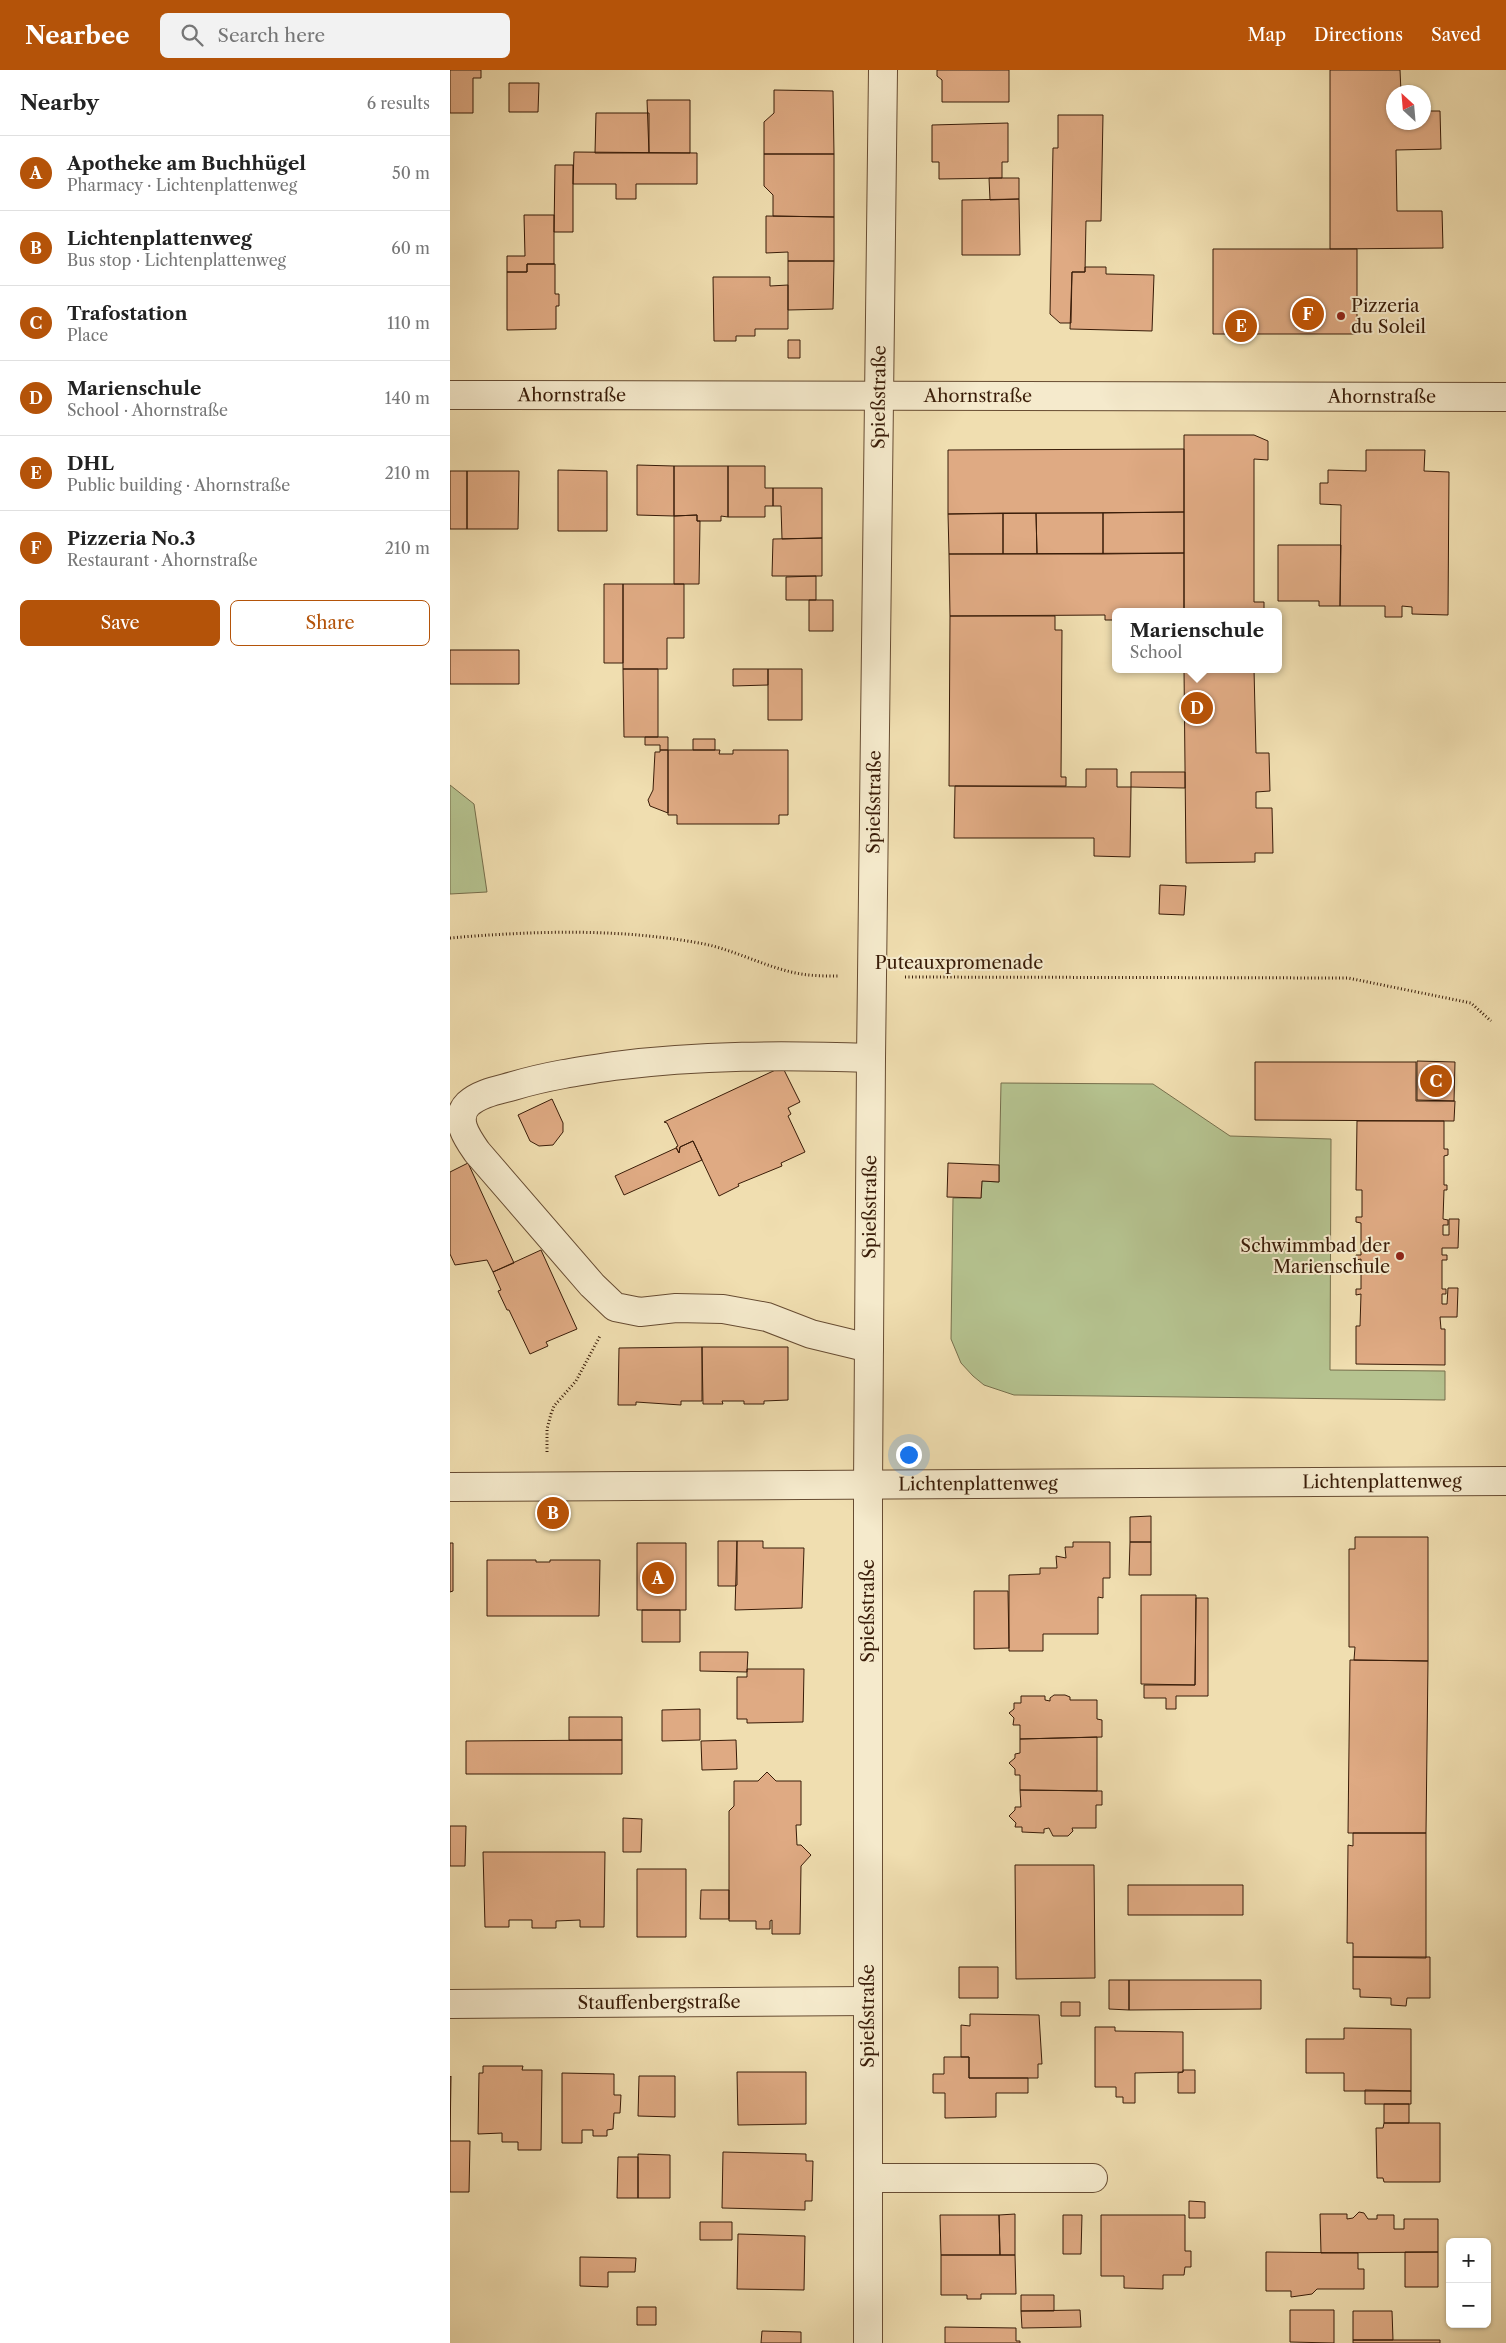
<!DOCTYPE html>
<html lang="en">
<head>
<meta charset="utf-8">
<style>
	:root { --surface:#fff; --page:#f2f2f2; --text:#222; --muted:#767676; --line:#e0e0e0; --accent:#b45309 }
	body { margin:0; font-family:"Libre Caslon Text",serif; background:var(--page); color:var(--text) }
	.controls { position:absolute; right:15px; bottom:15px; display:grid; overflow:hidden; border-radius:8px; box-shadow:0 1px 4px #0004 }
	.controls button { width:45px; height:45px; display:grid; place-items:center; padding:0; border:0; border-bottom:1px solid var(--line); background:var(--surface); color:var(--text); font:25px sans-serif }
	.compass { position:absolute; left:936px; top:15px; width:45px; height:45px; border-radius:50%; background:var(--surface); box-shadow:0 1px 4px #0004; rotate:334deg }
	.you { position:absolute; left:458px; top:1384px; width:18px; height:18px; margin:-12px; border:4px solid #fff; border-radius:50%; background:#1a73e8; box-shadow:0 0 0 8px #1a73e833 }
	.badge { display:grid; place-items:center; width:32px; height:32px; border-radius:50%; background:var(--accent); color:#fff; font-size:16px; font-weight:700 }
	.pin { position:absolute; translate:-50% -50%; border:2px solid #fff; box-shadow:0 1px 5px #0006 }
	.popup { position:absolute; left:662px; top:538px; width:170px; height:65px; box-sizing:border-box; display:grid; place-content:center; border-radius:8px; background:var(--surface); filter:drop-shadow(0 1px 4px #0005); font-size:16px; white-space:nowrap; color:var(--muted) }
	.popup b { font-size:19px; color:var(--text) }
	.popup::after { content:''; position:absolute; left:50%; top:100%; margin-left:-10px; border:10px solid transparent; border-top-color:var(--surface) }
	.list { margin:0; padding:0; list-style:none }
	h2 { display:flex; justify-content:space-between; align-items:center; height:65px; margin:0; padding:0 20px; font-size:21px }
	h2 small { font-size:16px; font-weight:400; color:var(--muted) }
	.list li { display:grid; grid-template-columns:32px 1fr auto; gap:15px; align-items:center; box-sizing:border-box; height:75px; padding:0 20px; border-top:1px solid var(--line) }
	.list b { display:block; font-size:19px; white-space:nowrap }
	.list p { margin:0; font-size:16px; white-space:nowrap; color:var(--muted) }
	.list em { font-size:16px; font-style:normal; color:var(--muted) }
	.actions { display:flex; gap:10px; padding:15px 20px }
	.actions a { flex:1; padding:11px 0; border:1px solid var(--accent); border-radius:8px; text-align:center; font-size:18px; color:var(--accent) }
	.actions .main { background:var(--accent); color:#fff }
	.icon { flex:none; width:28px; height:28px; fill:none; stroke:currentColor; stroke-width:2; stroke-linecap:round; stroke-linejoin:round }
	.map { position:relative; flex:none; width:1056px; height:2273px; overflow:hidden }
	header { display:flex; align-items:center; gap:30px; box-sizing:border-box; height:70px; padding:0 25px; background:var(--accent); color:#fff }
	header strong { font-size:24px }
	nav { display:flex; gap:28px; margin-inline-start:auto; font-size:18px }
	.search { width:350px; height:45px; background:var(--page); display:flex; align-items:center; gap:12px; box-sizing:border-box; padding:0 18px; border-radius:8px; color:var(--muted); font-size:19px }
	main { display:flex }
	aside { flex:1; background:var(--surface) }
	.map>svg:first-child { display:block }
	.green { fill:#b5c28f; stroke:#776f4c }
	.building { fill:#dfaa83; stroke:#391c08 }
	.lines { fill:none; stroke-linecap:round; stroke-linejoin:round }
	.minor-casing { stroke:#674c32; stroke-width:30 }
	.path { stroke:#391c08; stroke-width:3; stroke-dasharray:1 2.5; stroke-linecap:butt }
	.minor { stroke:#f5eacc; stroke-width:28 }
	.poi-dot { fill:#8f2418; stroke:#f5eacc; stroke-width:2 }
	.labels { text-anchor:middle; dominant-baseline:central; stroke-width:4; stroke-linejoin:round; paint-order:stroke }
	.poi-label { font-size:18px; fill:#391c08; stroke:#f5eacc; text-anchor:start }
	.street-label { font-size:18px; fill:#391c08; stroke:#f5eacc }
</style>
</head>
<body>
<header>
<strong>Nearbee</strong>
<div class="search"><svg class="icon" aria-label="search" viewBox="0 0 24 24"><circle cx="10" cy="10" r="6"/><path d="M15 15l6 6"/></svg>Search here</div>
<nav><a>Map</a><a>Directions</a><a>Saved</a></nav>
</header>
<main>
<aside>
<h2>Nearby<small>6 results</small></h2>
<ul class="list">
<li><span class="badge">A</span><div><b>Apotheke am Buchhügel</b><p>Pharmacy · Lichtenplattenweg</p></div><em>50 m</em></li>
<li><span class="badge">B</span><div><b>Lichtenplattenweg</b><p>Bus stop · Lichtenplattenweg</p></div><em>60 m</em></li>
<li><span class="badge">C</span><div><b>Trafostation</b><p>Place</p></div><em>110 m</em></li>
<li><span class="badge">D</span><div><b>Marienschule</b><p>School · Ahornstraße</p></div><em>140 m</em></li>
<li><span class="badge">E</span><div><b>DHL</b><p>Public building · Ahornstraße</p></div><em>210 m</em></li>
<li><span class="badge">F</span><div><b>Pizzeria No.3</b><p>Restaurant · Ahornstraße</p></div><em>210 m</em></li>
</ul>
<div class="actions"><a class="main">Save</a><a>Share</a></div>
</aside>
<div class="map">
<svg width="1056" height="2273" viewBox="0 0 1056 2273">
	<rect width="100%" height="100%" fill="#f0deb0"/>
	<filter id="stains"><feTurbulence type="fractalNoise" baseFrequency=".004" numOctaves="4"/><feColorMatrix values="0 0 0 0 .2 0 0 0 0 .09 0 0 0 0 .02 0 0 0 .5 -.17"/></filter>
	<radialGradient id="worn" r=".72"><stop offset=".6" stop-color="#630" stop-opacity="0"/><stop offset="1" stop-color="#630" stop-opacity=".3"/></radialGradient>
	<!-- green -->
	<path class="green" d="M0 715 24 734 37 822 0 824Z
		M551 1013 703 1014 780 1066 881 1069 880 1300 995 1301V1330L564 1325 534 1315 523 1306 511 1293 501 1269 503 1128H531L532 1111 549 1112Z"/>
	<!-- building -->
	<path class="building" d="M0 0H31V8H23V43H0Z
		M487 0H559V32H492V10L487 6Z
		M880 0H950L951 22H944V52H974V41H990L991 79 946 80 947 141H992L993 178 880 179Z
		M59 13H89L88 42H59Z
		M324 20 383 21 384 84H314V52L324 43Z
		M197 30H240V83H199Z
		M146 43H199V83H145Z
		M608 45H653L651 151H636L635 202H622L621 253H610L600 244 603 78H608Z
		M558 53V92H552V108L489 109V92H482V55Z
		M124 82 247 83V114H186V129H166V114H123Z
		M314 84H384V147L323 146V125L314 116Z
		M105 95H123V162H104Z
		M539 108H569V129L540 130Z
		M569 129 570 185H512V130Z
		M74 145H104V194H77V202H57V186H75Z
		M316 146 384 147V191H338V182L316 183Z
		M763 179H907V264H763Z
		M338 191H384L383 239 338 240Z
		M77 194H105V224H109V236H106V259L57 260V202H77Z
		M635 197H656V204L704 205 702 261 620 259 622 202H635Z
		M263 207H320V216L338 215V259H305V266H286V271H264Z
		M338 270H350V288H338Z
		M734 365H804L818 371V390L804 389V532H814V542H734Z
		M734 379V442L498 444V380Z
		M916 380H975L974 401 999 402 998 545 962 544V537L952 536V547H935V536H890L891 435 870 434V413H878V400L916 401Z
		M187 395 224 396V446L187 445Z
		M224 396H278V447L271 446V451H247V445L224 446Z
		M278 396H315V418H323V436H315V447H278Z
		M108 400 157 401V461H108Z
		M0 401H17V459H0Z
		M17 401H69L68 459H17Z
		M323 418H372V468L332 469 331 436H323Z
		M734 442V483L653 484V443Z
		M553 443V484H499L498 444Z
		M553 443H586L587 484H553Z
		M586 443H653V484H587Z
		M247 445V451H250L249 514H224V446Z
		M372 468V506H322L323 469Z
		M828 475H891L890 536H869V531H828Z
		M734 483V542H666V550H655V545L500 546 499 484Z
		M366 506V530H336V507Z
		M154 514H173V593H154Z
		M173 514H234V568H217V599H173Z
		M359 530H383V561H359Z
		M500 546H605V560H612L611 707H616V716H499Z
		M0 580H69V614H0Z
		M173 599H208V667H174Z
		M283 599H318V615L283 616Z
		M318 599H352V650H318Z
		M734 599H804L806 683H819L820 721 806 722V738H822L823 783H805V792L736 793Z
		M195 667H218V680H210V675H195Z
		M243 669H265V680H243Z
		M210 680H218V743L200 736 198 730 203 720 205 682H210Z
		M218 680H270L269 684H283V680H338V745H329V754H227V745H218Z
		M636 699H667V717H681L680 787 644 786V768H504L505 716 636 717Z
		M681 702H735V718L681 717Z
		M710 815 736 816 734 845 709 844Z
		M967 991 1005 992 1004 1031 967 1030Z
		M805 992H966V1031H1005L1004 1051 805 1050Z
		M334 996 333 998 350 1032 338 1038 341 1044 338 1046 355 1082 331 1093 332 1096 288 1114 289 1116 269 1126 243 1071 230 1077 229 1083 226 1077 228 1076 217 1053 214 1052Z
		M102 1029 113 1053V1062L103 1075 89 1076 80 1071 68 1045Z
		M907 1051H994V1079H998V1085L994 1086V1115H997V1120H994L993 1149 998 1150V1155H993V1165H999V1149H1009L1008 1178H992V1185H997V1190H992V1219H996V1224H992V1234H997L998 1218H1008L1007 1247H990L991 1259H995V1295L906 1294V1256H910L911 1224 906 1225V1219H911V1189L906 1190V1185H911V1153L906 1152V1147H912V1120H906Z
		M243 1071 252 1090 174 1125 165 1106 226 1078 229 1083 230 1077Z
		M18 1093 64 1193 43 1202 37 1190 5 1195 0 1184V1102Z
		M498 1093 549 1095V1112L532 1111 531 1128 497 1127Z
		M91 1180 127 1259 96 1272 98 1276 80 1284 59 1240H57L48 1221 51 1220 43 1202Z
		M252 1277V1331H231V1335L186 1332V1335H168L169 1278Z
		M252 1277H338V1330L314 1331V1334H294V1331H272L273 1334H253Z
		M701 1446V1472H680V1447Z
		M905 1467H978V1591L904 1590 905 1577H899V1479H905Z
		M268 1471H287V1515L285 1516H268Z
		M287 1471H313V1478H354L352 1538 285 1540Z
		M623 1472H660V1508H653V1528L648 1527V1564H593V1581H559V1505L590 1504V1498H607L606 1486 616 1488 615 1477H623Z
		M680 1472H701V1505H679Z
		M0 1473H3V1521L0 1522Z
		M187 1473H236V1540H187Z
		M37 1490H86V1492H100V1490H150L149 1546H37Z
		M524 1521H558L559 1578 524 1579Z
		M691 1525H746L745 1615 691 1614Z
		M746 1528H758V1626H726V1639H716V1628H694V1615H745Z
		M192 1540H230V1572H192Z
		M250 1582H298L297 1602 250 1601Z
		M900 1590 978 1591 976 1763H898Z
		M297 1599H354L353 1652 297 1653V1649H287V1607H297Z
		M604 1625H615L620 1627V1630H647V1649L652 1650V1667L570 1669V1655H563L564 1648 559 1643 564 1639V1633H571V1626H595V1630L600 1631V1628Z
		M250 1639V1670L212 1671V1640Z
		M119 1647H172V1670H119Z
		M647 1667V1721L570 1720V1705H565V1699L559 1693 565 1688V1684L570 1683V1669Z
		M172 1670V1704H16V1671Z
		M286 1670 287 1699 252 1700 251 1671Z
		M317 1702 326 1711H351V1755H346L347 1775H351L361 1785 351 1796 350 1864H322V1850L320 1851V1859H306V1851H279V1741L284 1736V1711H308Z
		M570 1720 652 1721V1735H646V1758H622L623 1761 618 1766H603L599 1758 594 1759V1763L572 1762V1757H565L566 1753 559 1746 565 1740V1737H571Z
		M173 1748 192 1749 191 1782H173Z
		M0 1756H16L15 1796H0Z
		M903 1763H976V1888L903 1887V1873H897L898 1775 903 1776Z
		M33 1782H155L154 1857H130V1850L106 1851V1858H82V1850H59V1857H35Z
		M565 1795H644L645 1908 566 1909Z
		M187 1799H236V1867H187Z
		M678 1815H793V1845H678Z
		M251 1820H279V1849H250Z
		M903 1887H980V1928H957L956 1936 941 1935V1928L910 1927V1919H903Z
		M509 1897H548V1928H509Z
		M659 1910H679V1940L659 1939Z
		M679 1910H811V1939L679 1940Z
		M611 1932H630V1946H611Z
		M520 1944 589 1945 592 1994H588V2008H519V1987H511V1955L520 1956Z
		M645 1957H665V1961L733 1962V2002L685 2003V2033H673V2027H666V2017H645Z
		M894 1958 961 1959V2021H894V2003H856V1969H894Z
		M494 1987H519V2008H578V2023H546V2047L495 2048V2023H483V2004H494Z
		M33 1996H73L72 2000H92L91 2080H68V2072H52V2063L28 2064 29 2003H33Z
		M733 2000H745V2023H728V2003L733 2002Z
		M287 2002H356V2054L288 2055Z
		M112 2003 164 2004V2025H171L170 2043H164L163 2059 157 2060V2066H143V2060H132V2073H112Z
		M1 2006 0 2071V2007Z
		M189 2006H225V2047L188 2046Z
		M915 2020 961 2021V2034H915Z
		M934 2034H959V2053H934Z
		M934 2053H990V2112H934L933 2108H927L926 2058H933Z
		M0 2071H20L19 2122H0Z
		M273 2082 356 2084V2091H363L362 2131H355V2140L272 2138Z
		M188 2084 220 2085V2128H188Z
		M168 2087H188V2128H167Z
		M739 2131 755 2132V2148H739Z
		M909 2142 914 2143 918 2149H927V2145H944V2159H954V2149H988V2182L871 2183 870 2144H897V2149L903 2148Z
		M565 2144V2185H550L549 2145Z
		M490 2145H549L550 2185H491Z
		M613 2145H632L631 2184H613Z
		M651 2145H735V2181H741V2197H735L734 2205H713V2219L674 2218V2206H651Z
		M250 2152H282V2170H250Z
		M288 2164 355 2166 354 2220 287 2219Z
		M816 2182 908 2183V2199H914V2219H867L862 2224 841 2227V2221H816Z
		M955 2182H988V2217H955Z
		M491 2185H565L566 2224H531V2229H517V2225H491Z
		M130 2187 186 2188 185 2202H158V2217L130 2216Z
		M571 2225H604V2241H571Z
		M187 2237H206V2255H187Z
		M630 2240 631 2257 572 2258 571 2241Z
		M840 2240H884V2273L840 2272Z
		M903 2241H942L943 2270H903Z
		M495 2257 566 2258V2271H570V2273H495Z
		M312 2261 351 2262V2273H311Z
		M903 2270H990V2273H903Z"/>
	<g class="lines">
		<defs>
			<g id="minor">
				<path id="s1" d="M0 325 1056 327"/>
				<path d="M419 1278 361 1264 317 1247 273 1239 226 1238 190 1242 165 1237 142 1215 27 1082C18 1069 3 1049 18 1034 30 1023 49 1020 63 1016 96 1006 130 1001 164 996 250 985 334 985 421 988"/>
				<path id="s2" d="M0 1417 1056 1411"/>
				<path id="s3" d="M0 1934 418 1931"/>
				<path d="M418 2108H643"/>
				<path id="s4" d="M418 2273V1416L421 988 433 0"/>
			</g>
		</defs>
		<!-- minor casing -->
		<use href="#minor" class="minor-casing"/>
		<!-- path -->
		<path class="path" d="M0 868C84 861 166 858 249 873 284 879 316 898 351 904 363 906 376 906 388 906
			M455 907 898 908 1021 933 1041 951
			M97 1382V1359L101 1344 104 1336 126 1311 150 1266"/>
		<!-- minor -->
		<use href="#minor" class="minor"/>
	</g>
	<!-- markers -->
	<g class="poi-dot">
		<circle cx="891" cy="246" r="5"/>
		<circle cx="950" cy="1186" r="5"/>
	</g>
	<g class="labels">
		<!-- poi labels -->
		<g class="poi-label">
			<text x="901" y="236">Pizzeria<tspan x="901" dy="21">du Soleil</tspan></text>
			<text x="940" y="1176" text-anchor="end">Schwimmbad der<tspan x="940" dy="21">Marienschule</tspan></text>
		</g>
		<!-- street labels -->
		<g class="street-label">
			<text stroke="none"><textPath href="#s1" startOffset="122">Ahornstraße</textPath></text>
			<text stroke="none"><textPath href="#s1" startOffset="528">Ahornstraße</textPath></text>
			<text stroke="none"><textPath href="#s1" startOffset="932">Ahornstraße</textPath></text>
			<text stroke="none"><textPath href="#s4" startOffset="1946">Spießstraße</textPath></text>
			<text stroke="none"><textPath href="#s4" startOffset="1541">Spießstraße</textPath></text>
			<text x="509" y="893">Puteauxpromenade</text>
			<text stroke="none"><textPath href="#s4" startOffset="1136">Spießstraße</textPath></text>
			<text stroke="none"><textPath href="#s2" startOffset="932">Lichtenplattenweg</textPath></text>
			<text stroke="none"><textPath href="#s2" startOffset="528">Lichtenplattenweg</textPath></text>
			<text transform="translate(418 1541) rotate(-90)">Spießstraße</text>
			<text stroke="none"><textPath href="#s3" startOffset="209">Stauffenbergstraße</textPath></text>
			<text transform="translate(418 1946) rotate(-90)">Spießstraße</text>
		</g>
	</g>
	<rect width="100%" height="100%" filter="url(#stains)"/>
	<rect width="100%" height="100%" fill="url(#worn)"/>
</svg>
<div class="controls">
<button>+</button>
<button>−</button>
</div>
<svg class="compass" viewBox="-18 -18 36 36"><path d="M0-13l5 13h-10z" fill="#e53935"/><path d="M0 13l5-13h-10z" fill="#767676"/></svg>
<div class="you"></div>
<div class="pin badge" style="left:208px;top:1508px">A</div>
<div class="pin badge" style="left:103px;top:1443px">B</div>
<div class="pin badge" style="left:986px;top:1011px">C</div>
<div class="pin badge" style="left:747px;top:638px">D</div>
<div class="popup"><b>Marienschule</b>School</div>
<div class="pin badge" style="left:791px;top:256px">E</div>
<div class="pin badge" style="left:858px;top:244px">F</div>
</div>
</main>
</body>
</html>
